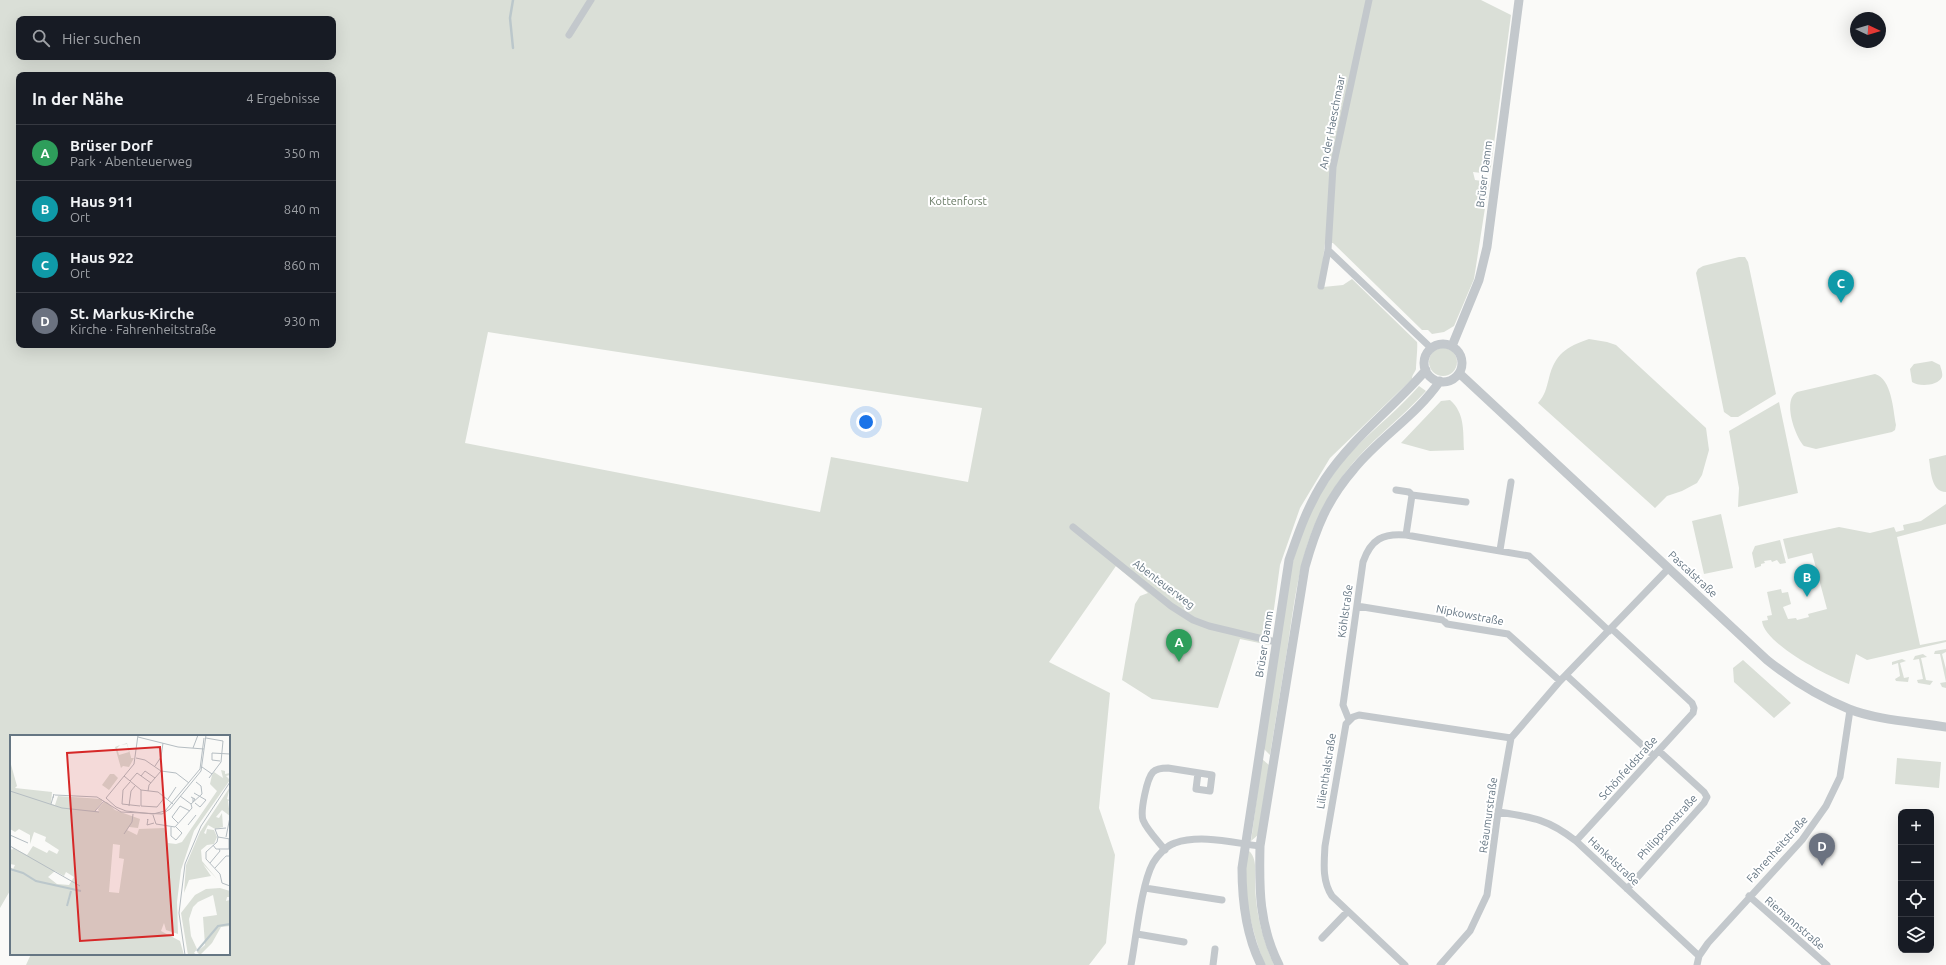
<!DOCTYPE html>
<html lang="de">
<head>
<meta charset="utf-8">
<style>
	:root { --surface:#171b24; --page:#242831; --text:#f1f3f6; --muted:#9ea1a6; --line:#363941; --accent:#e4572e }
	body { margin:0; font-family:Ubuntu,sans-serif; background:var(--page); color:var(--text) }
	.controls { position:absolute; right:12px; bottom:12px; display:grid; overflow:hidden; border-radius:8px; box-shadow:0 4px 16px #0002 }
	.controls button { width:36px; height:36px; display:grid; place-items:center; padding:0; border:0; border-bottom:1px solid var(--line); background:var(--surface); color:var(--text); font:20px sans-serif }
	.compass { position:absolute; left:1850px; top:12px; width:36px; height:36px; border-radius:50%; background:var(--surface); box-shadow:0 4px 16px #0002; rotate:94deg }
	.you { position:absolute; left:866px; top:422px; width:14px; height:14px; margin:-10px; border:3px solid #fff; border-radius:50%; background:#1a73e8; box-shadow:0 0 0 6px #1a73e833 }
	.badge { display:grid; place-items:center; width:26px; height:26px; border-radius:50%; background:var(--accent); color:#fff; font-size:13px; font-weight:700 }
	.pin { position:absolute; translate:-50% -33px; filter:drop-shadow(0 1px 2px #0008) }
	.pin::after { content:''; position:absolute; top:21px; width:14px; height:12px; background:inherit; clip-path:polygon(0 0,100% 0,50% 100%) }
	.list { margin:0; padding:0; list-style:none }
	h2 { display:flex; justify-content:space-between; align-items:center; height:52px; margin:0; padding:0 16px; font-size:17px }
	h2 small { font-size:13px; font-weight:400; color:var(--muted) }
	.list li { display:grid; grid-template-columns:26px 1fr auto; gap:12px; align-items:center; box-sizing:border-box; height:56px; padding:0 16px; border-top:1px solid var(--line) }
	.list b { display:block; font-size:15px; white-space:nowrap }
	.list p { margin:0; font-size:13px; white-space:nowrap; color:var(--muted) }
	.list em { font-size:13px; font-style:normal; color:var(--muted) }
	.icon { flex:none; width:22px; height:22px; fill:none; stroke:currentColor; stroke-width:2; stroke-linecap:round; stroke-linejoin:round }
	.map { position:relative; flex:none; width:1946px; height:965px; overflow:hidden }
	.search { position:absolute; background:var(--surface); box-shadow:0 4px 16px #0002; left:16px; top:16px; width:320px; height:44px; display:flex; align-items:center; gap:10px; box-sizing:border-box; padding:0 14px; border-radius:8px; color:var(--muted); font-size:15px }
	.panel { position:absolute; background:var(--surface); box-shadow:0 4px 16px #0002; left:16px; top:72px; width:320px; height:276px; border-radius:8px }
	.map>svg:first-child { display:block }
	.green { fill:#dadfd7; fill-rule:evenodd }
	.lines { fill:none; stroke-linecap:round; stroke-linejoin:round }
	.stream { stroke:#bbc7cb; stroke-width:2.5 }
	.minor { stroke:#c3c8cc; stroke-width:7 }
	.tertiary { stroke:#c3c8cc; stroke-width:9 }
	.labels { text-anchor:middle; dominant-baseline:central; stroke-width:4; stroke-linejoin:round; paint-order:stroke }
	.street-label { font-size:11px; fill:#657683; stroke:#fff }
	.park-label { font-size:11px; fill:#687a64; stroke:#fff }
	.inset-river { fill:none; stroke:#bbc7cb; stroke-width:2 }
	.inset-road { fill:none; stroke:#b5bdc2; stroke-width:1 }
	.view { fill:#d62828; fill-opacity:0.15; stroke:#d62828; stroke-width:2 }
	.inset-edge { fill:none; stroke:#657683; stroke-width:2 }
</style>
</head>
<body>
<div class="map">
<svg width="1946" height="965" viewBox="0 0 1946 965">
	<rect width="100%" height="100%" fill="#fafaf8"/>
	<!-- green -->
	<path class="green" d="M0 0H1481L1511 15 1490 174 1473 172 1475 180 1489 182 1474 279 1454 326 1444 332 1432 334 1428 330H1422L1333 243H1325L1322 268 1323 287 1343 285 1352 279 1417 342C1418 344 1416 366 1416 369 1415 373 1412 374 1412 379L1330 458 1300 508 1280 565 1269 645 1240 639 1218 708 1152 699 1122 680 1135 604 1140 596 1148 593 1116 566 1049 662 1110 693 1099 808 1115 855 1106 943 1089 965H26L31 954H229V736H11V889L0 908ZM19 19H333V57H19ZM19 75H333V345H19ZM488 332 982 408 968 482 831 457 820 512 465 443Z
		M1739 257H1745L1748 262 1776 394 1738 417H1731L1724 412 1696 273 1698 269 1703 266Z
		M1589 339 1607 342 1616 345 1706 428 1709 450 1702 475 1697 483 1682 491 1667 496 1655 508 1538 403C1545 395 1546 389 1549 378 1555 354 1566 347 1589 339Z
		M1429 362a14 14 0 1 1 28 0a14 14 0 1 1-28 0Z
		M1932 361 1940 365C1941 369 1943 373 1942 377 1938 386 1919 387 1912 382L1910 369 1914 364Z
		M1875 374C1892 379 1893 410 1896 425L1895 430 1892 432 1816 449 1804 446C1795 436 1782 400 1797 392Z
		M1419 386 1426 391C1400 420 1368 442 1345 473 1303 528 1298 578 1288 644 1282 681 1276 718 1270 755L1263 748 1291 569C1303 523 1322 482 1356 447 1377 426 1400 408 1419 386Z
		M1450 400C1465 413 1463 431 1464 450L1430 451 1401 443 1441 401Z
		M1779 402 1798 493 1738 507 1739 488 1729 431Z
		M1946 455V492C1931 492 1931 471 1929 459Z
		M1946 504V524L1897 537 1920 645 1946 640V642L1867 660 1856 654 1849 684C1829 677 1764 644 1762 621L1768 620 1767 616 1772 615 1767 592 1781 589 1782 593 1788 592 1791 604 1783 607 1788 619 1796 618 1797 620 1809 617 1808 614 1827 609 1812 553 1788 559 1783 539 1839 527 1870 533 1894 527 1896 532 1904 530 1903 525 1921 521Z
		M1721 514 1733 568 1704 574 1692 521Z
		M1780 540 1786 563 1780 564 1777 560 1772 562 1771 560 1764 561 1765 563 1761 564V566L1755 568 1752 553 1755 546Z
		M1946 649V652L1942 654 1946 669V688L1942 687 1940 683 1946 682 1940 654H1934L1935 651Z
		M1923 654 1927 657 1921 658 1926 680 1933 681 1930 685 1918 683 1917 680 1923 679 1919 659 1913 660 1915 656Z
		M1902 659 1906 661 1900 663 1904 678 1909 677 1908 682 1896 681 1895 679 1900 676 1898 663 1892 665V662Z
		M1743 660 1791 703 1774 718 1734 682 1733 668Z
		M1897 758 1941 762 1939 788 1895 784Z
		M1262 759 1269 765 1258 835 1251 841Z
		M1249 851C1257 858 1255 871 1255 880 1255 910 1262 938 1274 965H1265C1254 938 1237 879 1249 851Z"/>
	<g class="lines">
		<!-- stream -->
		<path class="stream" d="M513 48 510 18 513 0"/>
		<!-- minor -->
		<path class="minor" d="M569 35 591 0
			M1328 250 1431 348
			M1321 286 1328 250 1333 167 1369 0
			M1396 490 1409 492 1412 495 1406 535
			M1412 495 1466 502
			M1073 527 1171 606 1193 620 1209 626 1276 642
			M1500 550 1511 482
			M1357 606 1443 620 1447 624 1508 634 1560 681
			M1566 675 1654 756
			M1349 720 1343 705 1363 562C1371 539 1383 533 1406 535L1529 556 1609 631
			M1498 812C1532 817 1548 819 1576 841L1699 956
			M1576 841 1693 713 1694 708 1692 703 1612 629
			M1165 850C1158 841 1147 830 1143 820 1140 811 1147 778 1153 772 1157 768 1163 768 1168 768L1212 775 1210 791 1196 789 1198 773
			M1145 888 1222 900
			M1627 889 1704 803 1707 797 1704 792 1659 751
			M1749 896 1827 965
			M1137 934 1184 942
			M1322 938 1347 912
			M1131 965C1136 939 1141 885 1153 863 1157 856 1167 845 1175 843 1201 834 1234 843 1260 846
			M1213 965 1215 949
			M1405 965 1332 896C1322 881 1324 863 1325 846L1346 724 1353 717 1359 715 1511 738
			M1440 965 1470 931 1487 895 1498 812 1511 738 1560 681 1669 568
			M1697 965 1699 956 1708 943 1802 840 1826 806 1840 777 1850 710"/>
		<!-- tertiary -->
		<path class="tertiary" d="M1424 363a19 19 0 1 1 38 0a19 19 0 1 1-38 0Z
			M1452 346 1479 280 1487 247 1519 0
			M1459 373 1767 660C1792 680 1819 697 1849 709 1876 720 1916 722 1946 727
			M1261 965C1246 935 1242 901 1242 868L1289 560C1299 531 1308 505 1325 479 1352 438 1394 407 1426 370
			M1279 965C1259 925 1259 889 1260 846L1305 567C1316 528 1327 500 1354 469 1380 437 1416 416 1440 381"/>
	</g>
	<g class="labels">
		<!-- street labels -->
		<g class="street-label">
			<text transform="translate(1332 122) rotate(-79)">An der Haeschmaar</text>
			<text transform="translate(1484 174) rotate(-83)">Brüser Damm</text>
			<text transform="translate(1693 574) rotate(43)">Pascalstraße</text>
			<text transform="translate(1164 584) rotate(37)">Abenteuerweg</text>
			<text transform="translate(1345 611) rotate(-82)">Köhlstraße</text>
			<text transform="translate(1470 615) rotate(11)">Nipkowstraße</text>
			<text transform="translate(1264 644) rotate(-81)">Brüser Damm</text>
			<text transform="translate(1628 768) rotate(-48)">Schönfeldstraße</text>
			<text transform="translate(1326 771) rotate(-81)">Lilienthalstraße</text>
			<text transform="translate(1488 815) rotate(-82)">Réaumurstraße</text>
			<text transform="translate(1667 827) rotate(-48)">Philippsonstraße</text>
			<text transform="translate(1777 849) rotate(-48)">Fahrenheitstraße</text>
			<text transform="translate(1614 861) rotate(43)">Hankelstraße</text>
			<text transform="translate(1795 923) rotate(41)">Riemannstraße</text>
		</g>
		<!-- park labels -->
		<g class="park-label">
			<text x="958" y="201">Kottenforst</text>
		</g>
	</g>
	<!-- overview -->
	<g transform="translate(10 735)">
		<rect width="220" height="220" fill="#fafaf8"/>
		<path d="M117 8 121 22V23H124L119 32 113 31 111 33 105 12 110 10 107 13 109 20 119 17 117 9 111 10ZM0 26 7 51 5 53 42 57 41 69 45 70 48 61 92 64V67L85 76 89 77 88 74 94 67H97L105 75 130 84 128 93 119 92 117 95 127 100 129 94 154 93 156 95 158 108 166 109 172 107 207 56 200 49 202 40 204 37 213 43 211 35 215 36V39L220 38V40L216 41 220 45 184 96 171 135 167 167 168 199 156 195 154 188 151 196 170 206 174 220H0V132L3 134 5 130 0 129V112L2 115 3 113 17 120 23 111 37 118 39 115 47 119 49 115 35 106 36 102 24 97 20 109V100L9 94 5 97 0 94ZM103 109 110 110 109 123 114 124 109 158 99 157ZM45 136 54 141 56 137 64 142 59 150 47 149 38 142ZM100 39H104L108 43 99 55 92 50ZM220 52 217 64 220 65 218 66 220 81 212 75 206 82 209 83 212 78 213 92 205 94 198 90 194 98 196 99 197 94 204 95 207 102 204 109 197 110 191 115 192 126 207 144 193 129 201 141 179 145 174 158 176 130 190 97ZM210 153 220 156V162H217L216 166 220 165V191L211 192 202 208 190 220 187 217 195 210 193 182 207 180 203 160 188 167 183 172 179 184 181 201 187 214 184 218 187 220H178L171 178 185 160 196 154Z" fill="#dadfd7" fill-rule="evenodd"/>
		<path class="inset-river" d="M0 134 13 138 26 146 71 156M57 171 61 156M187 216 208 191 220 189"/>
		<path class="inset-road" d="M128 2 168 12 194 14M196 3 213 6 211 27 199 43M183 13 188 0M126 23 135 25 151 36 166 38 179 48M210 26 202 25V18L220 19M145 31 151 22 153 8M192 32 202 39M114 41 131 55 148 57 163 69M131 41 135 36 145 43M120 46 127 38 141 48M120 47 113 55 112 69 130 71M131 55V71L147 72 155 62M0 56 52 73 89 77M138 56 139 50 151 36M184 58 196 65 190 72 185 68M45 60 87 62 111 77 152 79 160 74 191 36 196 0M181 62 185 64 183 67V63M96 63 106 72 116 76 143 79 155 76 190 34 194 3M96 63 124 29 128 0M158 64 166 52M41 69 44 59 43 63M181 69 192 59 191 51 186 47M119 71 121 56 125 51M85 76 94 66M143 80 146 89 165 92 182 73 181 69 170 61M137 85 138 84 137 90 144 88M168 88 162 82 170 71 180 76M178 90 186 80M161 92V101L166 105 172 98 166 92M114 99 122 87 123 79M0 100 18 108M208 102 207 107 196 117V124L210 139 212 148 220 151M208 102 205 94 216 93M208 102 220 104M216 102 220 82M203 110 206 114H219V104M0 111 70 151M200 128 210 116 209 114M205 133 216 121H220M175 220 169 178 175 129 191 91 220 47"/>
		<path class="view" d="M150 12 163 200 70 206 57 18Z"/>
		<rect width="220" height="220" class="inset-edge"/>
	</g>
</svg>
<div class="controls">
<button>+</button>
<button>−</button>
<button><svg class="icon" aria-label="locate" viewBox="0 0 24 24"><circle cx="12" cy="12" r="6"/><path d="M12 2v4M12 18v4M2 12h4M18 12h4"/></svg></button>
<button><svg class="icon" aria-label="layers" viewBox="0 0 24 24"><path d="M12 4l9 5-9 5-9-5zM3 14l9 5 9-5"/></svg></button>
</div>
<svg class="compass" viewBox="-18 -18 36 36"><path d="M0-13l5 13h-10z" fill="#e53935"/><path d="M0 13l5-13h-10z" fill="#9ea1a6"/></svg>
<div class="you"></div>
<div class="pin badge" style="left:1179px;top:662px;background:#2e9e5b">A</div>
<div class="pin badge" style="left:1807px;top:597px;background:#0f9aa8">B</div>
<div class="pin badge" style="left:1841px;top:303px;background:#0f9aa8">C</div>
<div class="pin badge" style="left:1822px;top:866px;background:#6b7280">D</div>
<div class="search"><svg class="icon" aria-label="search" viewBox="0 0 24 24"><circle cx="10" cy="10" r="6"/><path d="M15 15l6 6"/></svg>Hier suchen</div>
<section class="panel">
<h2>In der Nähe<small>4 Ergebnisse</small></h2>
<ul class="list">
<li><span class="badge" style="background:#2e9e5b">A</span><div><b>Brüser Dorf</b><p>Park · Abenteuerweg</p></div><em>350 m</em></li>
<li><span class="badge" style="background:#0f9aa8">B</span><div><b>Haus 911</b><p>Ort</p></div><em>840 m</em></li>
<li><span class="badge" style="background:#0f9aa8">C</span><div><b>Haus 922</b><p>Ort</p></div><em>860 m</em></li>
<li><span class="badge" style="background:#6b7280">D</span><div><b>St. Markus-Kirche</b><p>Kirche · Fahrenheitstraße</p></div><em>930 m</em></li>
</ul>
</section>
</div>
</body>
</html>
